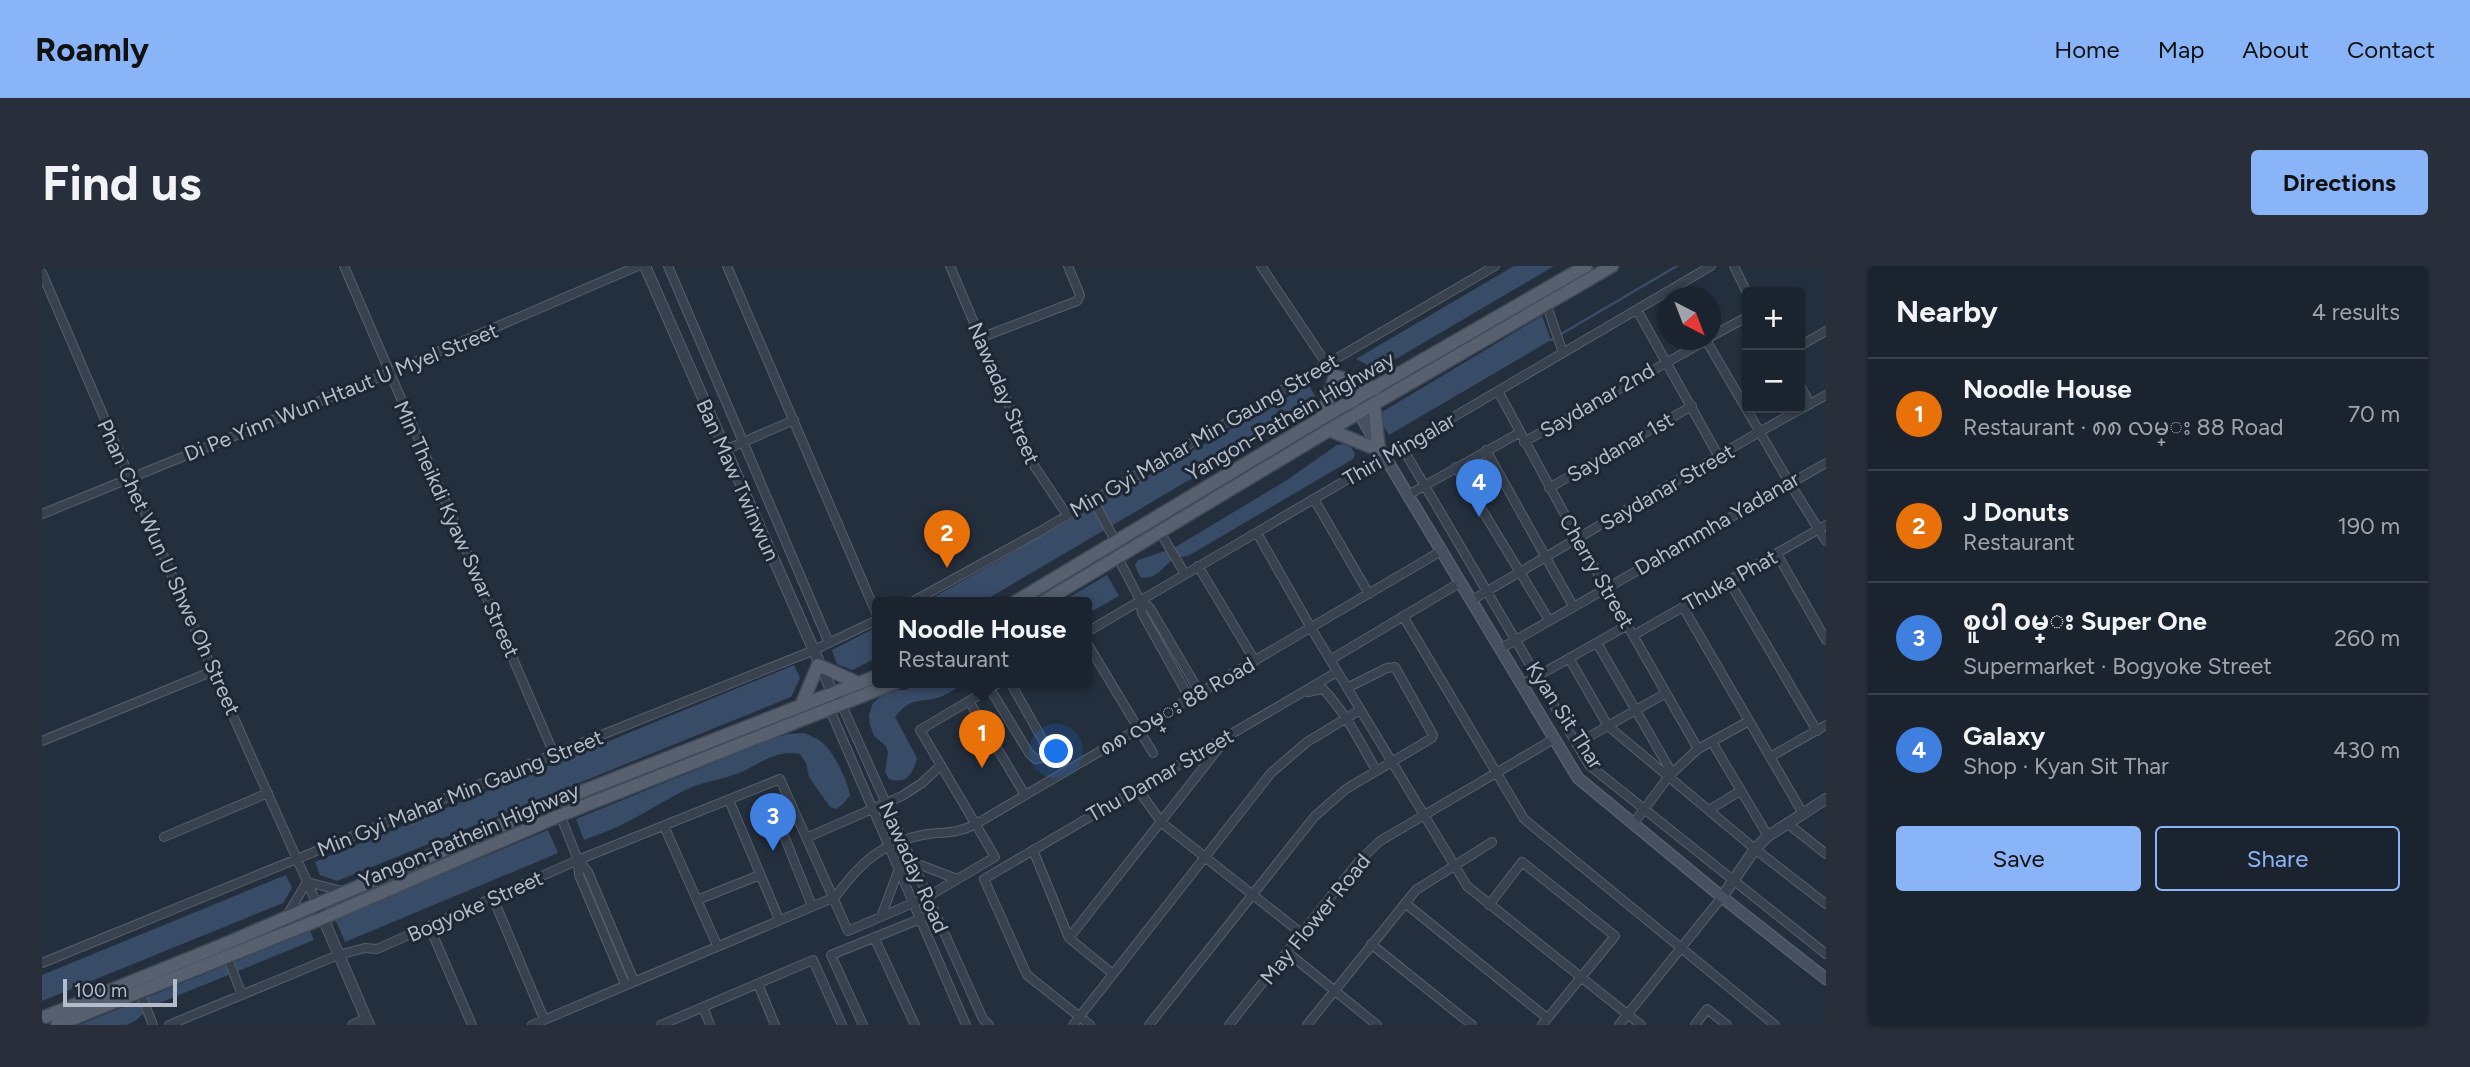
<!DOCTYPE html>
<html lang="en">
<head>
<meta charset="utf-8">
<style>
	:root { --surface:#1b232e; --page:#282f3a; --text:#f1f3f6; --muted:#a0a4aa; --line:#39404a; --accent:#8ab4f8 }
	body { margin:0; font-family:Figtree,"Noto Sans Myanmar",sans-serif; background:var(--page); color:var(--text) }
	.controls { position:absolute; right:21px; top:21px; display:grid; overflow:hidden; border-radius:7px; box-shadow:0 2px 5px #0004 }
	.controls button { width:63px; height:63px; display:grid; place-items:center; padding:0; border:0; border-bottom:2px solid var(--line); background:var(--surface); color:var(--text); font:35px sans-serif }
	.compass { position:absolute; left:1616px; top:21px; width:63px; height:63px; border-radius:50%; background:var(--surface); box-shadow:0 2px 5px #0004; rotate:138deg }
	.scale { position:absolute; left:21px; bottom:18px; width:114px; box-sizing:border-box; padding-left:7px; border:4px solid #b4bcc9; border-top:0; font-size:19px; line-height:24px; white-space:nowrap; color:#b4bcc9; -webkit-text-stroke:5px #1d2633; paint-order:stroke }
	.you { position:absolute; left:1015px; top:486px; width:24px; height:24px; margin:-18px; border:5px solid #fff; border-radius:50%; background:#1a73e8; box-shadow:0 0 0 10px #1a73e833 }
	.badge { display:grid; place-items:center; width:46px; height:46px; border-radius:50%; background:var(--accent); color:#fff; font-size:23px; font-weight:700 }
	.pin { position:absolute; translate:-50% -58px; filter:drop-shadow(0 2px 4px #0008) }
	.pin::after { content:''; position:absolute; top:37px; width:24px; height:21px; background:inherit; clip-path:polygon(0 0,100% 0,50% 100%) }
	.popup { position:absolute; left:830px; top:331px; width:220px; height:91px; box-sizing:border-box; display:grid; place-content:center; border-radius:7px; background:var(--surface); filter:drop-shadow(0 2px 5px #0005); font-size:23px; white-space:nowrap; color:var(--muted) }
	.popup b { font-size:26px; color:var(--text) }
	.popup::after { content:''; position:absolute; left:50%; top:100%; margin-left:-14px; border:14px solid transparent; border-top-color:var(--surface) }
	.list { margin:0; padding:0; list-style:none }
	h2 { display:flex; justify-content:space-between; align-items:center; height:91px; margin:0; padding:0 28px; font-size:30px }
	h2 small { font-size:23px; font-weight:400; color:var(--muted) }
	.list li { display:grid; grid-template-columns:46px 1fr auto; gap:21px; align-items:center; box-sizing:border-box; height:112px; padding:0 28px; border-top:2px solid var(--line) }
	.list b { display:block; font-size:26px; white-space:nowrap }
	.list p { margin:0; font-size:23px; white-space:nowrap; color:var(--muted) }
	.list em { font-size:23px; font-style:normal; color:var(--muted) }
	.actions { display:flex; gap:14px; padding:21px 28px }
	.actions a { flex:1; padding:16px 0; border:2px solid var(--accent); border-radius:7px; text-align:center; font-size:24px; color:var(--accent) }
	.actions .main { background:var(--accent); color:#111 }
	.map { position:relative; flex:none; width:1784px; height:759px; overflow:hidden; border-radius:7px }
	header { display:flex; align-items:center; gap:42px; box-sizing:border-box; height:98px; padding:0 35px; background:var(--accent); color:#111 }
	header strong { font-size:33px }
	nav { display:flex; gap:38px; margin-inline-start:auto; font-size:24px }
	.intro { display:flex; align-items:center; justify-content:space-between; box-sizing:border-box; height:168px; padding:0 42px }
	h1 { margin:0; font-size:49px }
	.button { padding:18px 32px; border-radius:7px; background:var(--accent); color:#111; font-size:24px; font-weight:700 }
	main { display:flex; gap:42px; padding:0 42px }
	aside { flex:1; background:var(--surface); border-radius:7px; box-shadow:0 2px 5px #0004 }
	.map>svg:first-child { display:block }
	.water { fill:#394c67 }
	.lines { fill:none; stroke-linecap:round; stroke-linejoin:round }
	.stream { stroke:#394c67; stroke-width:2.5 }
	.minor-casing { stroke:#565f6c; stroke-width:10 }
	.tertiary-casing { stroke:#565f6c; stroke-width:12 }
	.secondary-casing { stroke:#565f6c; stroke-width:13 }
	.primary-casing { stroke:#414a57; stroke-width:15 }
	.minor { stroke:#38414e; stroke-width:8 }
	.tertiary { stroke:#38414e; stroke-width:10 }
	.secondary { stroke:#465061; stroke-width:10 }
	.primary { stroke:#56606e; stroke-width:12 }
	.labels { text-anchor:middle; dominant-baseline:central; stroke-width:6; stroke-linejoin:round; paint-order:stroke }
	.street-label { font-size:21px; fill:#b4bcc9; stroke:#1d2633 }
</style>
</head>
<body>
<header>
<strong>Roamly</strong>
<nav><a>Home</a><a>Map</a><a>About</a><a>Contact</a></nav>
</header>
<div class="intro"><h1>Find us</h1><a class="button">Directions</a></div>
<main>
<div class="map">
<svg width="1784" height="759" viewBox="0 0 1784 759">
	<rect width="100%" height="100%" fill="#242f3e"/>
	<!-- water -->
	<path class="water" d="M1472 0H1512L1335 104 1314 93Z
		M1500 50 1509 74 1347 169 1335 149Z
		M1267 119 1273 130 1266 144 940 336H883Z
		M1301 178 1309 181 1313 188 1311 193 1146 290C1140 291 1134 291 1129 295 1119 303 1112 315 1098 311L1093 299 1096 294 1132 282 1245 214 1295 179Z
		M1065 309 1077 330 1045 348V336H1019Z
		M835 361V392L810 404 795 398 790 384Z
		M752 399 758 412 749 431 295 615 278 609 273 596Z
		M879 416H924C916 421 907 428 898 431 876 438 871 429 853 451L875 492C871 507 865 519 847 513L843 506 846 487 844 480 832 470 828 459 827 449 831 437 840 430 854 424H864Z
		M762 467C769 470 777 473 782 478 793 488 806 517 808 529L802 537 794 543 788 541 767 511 764 497 758 488C733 483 719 498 697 507 682 513 665 515 650 521 628 531 608 544 587 555 573 563 557 568 542 574L534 553 729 473 746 468Z
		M506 564 516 587 303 676 293 653Z
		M244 609 250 622 241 637 0 735V709Z
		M268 665 272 674 110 740 93 755 84 759H37Z"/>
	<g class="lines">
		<!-- stream -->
		<path class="stream" d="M1509 74 1635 0"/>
		<defs>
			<path id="minor" d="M302 0 512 488
				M626 0 787 377
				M685 0 835 349
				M908 0 993 201 1025 249
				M1219 0 1310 136
				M1692 0 1705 27
				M0 7 171 405 275 638
				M1504 37 1521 87
				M1595 44 1677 191
				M1668 71 1705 51
				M938 72 1035 35 1038 29 1026 0
				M1664 74 1747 216 1784 275
				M1758 80 1784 65
				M1758 119 1768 138
				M1456 125 1536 273 1656 483
				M1482 176 1665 74
				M1360 181 1547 499 1784 688
				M683 184 752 154
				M1444 184 1531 340
				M1414 201 1507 354
				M1507 222 1650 140
				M1366 229 1477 167
				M1272 233 1327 328
				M1051 234 1074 276
				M0 248 347 107 596 0
				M1118 266 1143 308
				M1215 267 1269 362 1425 620 1599 759
				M1735 288 1784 374
				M1076 292 1098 334
				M1156 300 1213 395
				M1687 315 1775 465
				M1430 334 1719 165 1784 129
				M870 336 997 266 1453 0
				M1641 341 1760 546
				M1361 350 1482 553 1733 759
				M1045 366 1669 0
				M1592 369 1784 259
				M1045 377 1111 487
				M1555 377 1630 507
				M1458 383 1784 197
				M1527 392 1566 460 1713 583 1784 638
				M1288 394 1419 316
				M1480 419 1586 359
				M948 423 987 487 993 493 1000 492 1004 487 1003 478 968 416
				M1266 426 1281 423C1304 447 1318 476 1334 504
				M1148 433 1100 347 1098 334 1108 342 1158 427
				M798 435 941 753 947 759
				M927 435 983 529
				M789 440 788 444 924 759
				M0 475 171 405
				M1670 476 1726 570
				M1534 478 1624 427
				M1728 491 1784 459
				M1095 522 1120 557 1259 667
				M687 534 737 653
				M513 536 536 594 537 609 583 718
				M727 538 739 562 770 640
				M1667 544 1698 525
				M1745 557 1784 588
				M1591 558 1627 510 1656 483 1707 455
				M622 560 675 679
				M122 571 226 527
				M764 572 860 530 880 517 899 499
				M991 584 1027 672 1071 708
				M536 594 546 606 592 715
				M868 595 915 613
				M451 632 502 753
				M655 634 718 609
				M1363 637 1505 752
				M1447 639 1480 596 1573 670 1500 759
				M244 651 265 616 304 626
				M839 651 857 603
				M387 660 430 759
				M832 671 873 759
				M1027 672 1184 473
				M1329 678 1430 759
				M1245 686 1335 759
				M185 690 200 729
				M0 697 512 488 770 385 835 354
				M716 718 733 759
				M98 726 111 759
				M661 741 668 759
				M127 759 296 689 323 682 335 683 536 594 738 513 806 665 885 631 953 591 878 464 959 416
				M310 759 324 752
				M490 759 793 631C819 596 841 575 886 568 905 566 917 567 934 558L1401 284
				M619 759 771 694 800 759
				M821 759 789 689 893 647
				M1031 759 1229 507 1265 476 1318 444
				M1048 759 985 709 942 613 1295 406
				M1107 759 1273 550 1304 523 1390 472 1391 469 1353 401 1345 402 1305 422
				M1187 759 1317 595 1338 575 1512 473
				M1265 759 1374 624 1450 576
				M1577 759 1680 631
				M1653 759 1665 743 1685 759"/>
			<path id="tertiary" d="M603 0 791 428
				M1680 631 1713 583 1726 570 1784 533
				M275 638 327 759"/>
			<path id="secondary" d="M1313 141 1536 512 1680 631 1784 713"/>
			<path id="primary" d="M1280 152 1293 110 1333 123
				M1287 164 1337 184 1332 139
				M973 336 1280 152 1544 0
				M1001 336 1287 164 1570 0
				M759 440 776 399 816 417
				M0 752 183 678 513 536 835 410
				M15 759 281 652 519 549 855 416"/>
		</defs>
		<!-- minor casing -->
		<use href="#minor" class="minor-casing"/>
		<!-- tertiary casing -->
		<use href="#tertiary" class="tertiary-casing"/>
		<!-- secondary casing -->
		<use href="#secondary" class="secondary-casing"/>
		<!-- primary casing -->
		<use href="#primary" class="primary-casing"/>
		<!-- minor -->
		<use href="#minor" class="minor"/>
		<!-- tertiary -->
		<use href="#tertiary" class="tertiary"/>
		<!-- secondary -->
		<use href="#secondary" class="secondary"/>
		<!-- primary -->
		<use href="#primary" class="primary"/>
	</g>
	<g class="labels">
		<!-- street labels -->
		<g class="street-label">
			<text transform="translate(299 126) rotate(-22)">Di Pe Yinn Wun Htaut U Myel Street</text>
			<text transform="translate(962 127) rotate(67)">Nawaday Street</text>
			<text transform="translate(1555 134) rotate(-30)">Saydanar 2nd</text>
			<text transform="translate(1248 150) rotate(-30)">Yangon-Pathein Highway</text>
			<text transform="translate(1162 169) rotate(-30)">Min Gyi Mahar Min Gaung Street</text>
			<text transform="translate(1578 181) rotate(-30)">Saydanar 1st</text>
			<text transform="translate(1357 183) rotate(-30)">Thiri Mingalar</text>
			<text transform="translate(696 214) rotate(66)">Ban Maw Twinwun</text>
			<text transform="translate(1625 221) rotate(-30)">Saydanar Street</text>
			<text transform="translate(1675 257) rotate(-30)">Dahammha Yadanar</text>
			<text transform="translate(415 263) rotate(66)">Min Theikdi Kyaw Swar Street</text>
			<text transform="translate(127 301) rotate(66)">Phan Chet Wun U Shwe Oh Street</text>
			<text transform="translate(1555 305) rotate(60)">Cherry Street</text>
			<text transform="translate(1688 314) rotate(-29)">Thuka Phat</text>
			<text transform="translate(1135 440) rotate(-30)">၈၈ လမ္း 88 Road</text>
			<text transform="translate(1523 449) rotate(57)">Kyan Sit Thar</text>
			<text transform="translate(1118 509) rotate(-30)">Thu Damar Street</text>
			<text transform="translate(418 527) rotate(-22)">Min Gyi Mahar Min Gaung Street</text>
			<text transform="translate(427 569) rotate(-23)">Yangon-Pathein Highway</text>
			<text transform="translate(872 601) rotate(66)">Nawaday Road</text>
			<text transform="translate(433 640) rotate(-24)">Bogyoke Street</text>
			<text transform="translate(1273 653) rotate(-51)">May Flower Road</text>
		</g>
	</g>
</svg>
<div class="controls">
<button>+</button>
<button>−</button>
</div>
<svg class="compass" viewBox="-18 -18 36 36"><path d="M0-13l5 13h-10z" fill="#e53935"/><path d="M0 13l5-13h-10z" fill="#a0a4aa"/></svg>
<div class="scale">100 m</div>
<div class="you"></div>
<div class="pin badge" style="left:940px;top:502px;background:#e8710a">1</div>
<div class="popup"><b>Noodle House</b>Restaurant</div>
<div class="pin badge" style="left:905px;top:302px;background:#e8710a">2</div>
<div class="pin badge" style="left:731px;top:585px;background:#3f7fe0">3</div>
<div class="pin badge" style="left:1437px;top:251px;background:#3f7fe0">4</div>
</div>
<aside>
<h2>Nearby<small>4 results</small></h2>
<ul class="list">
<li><span class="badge" style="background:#e8710a">1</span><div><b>Noodle House</b><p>Restaurant · ၈၈ လမ္း 88 Road</p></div><em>70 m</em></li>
<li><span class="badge" style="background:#e8710a">2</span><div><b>J Donuts</b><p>Restaurant</p></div><em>190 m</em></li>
<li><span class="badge" style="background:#3f7fe0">3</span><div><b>စူပါ ၀မ္း Super One</b><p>Supermarket · Bogyoke Street</p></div><em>260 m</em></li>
<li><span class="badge" style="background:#3f7fe0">4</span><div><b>Galaxy</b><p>Shop · Kyan Sit Thar</p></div><em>430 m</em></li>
</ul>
<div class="actions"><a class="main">Save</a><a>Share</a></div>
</aside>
</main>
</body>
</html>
